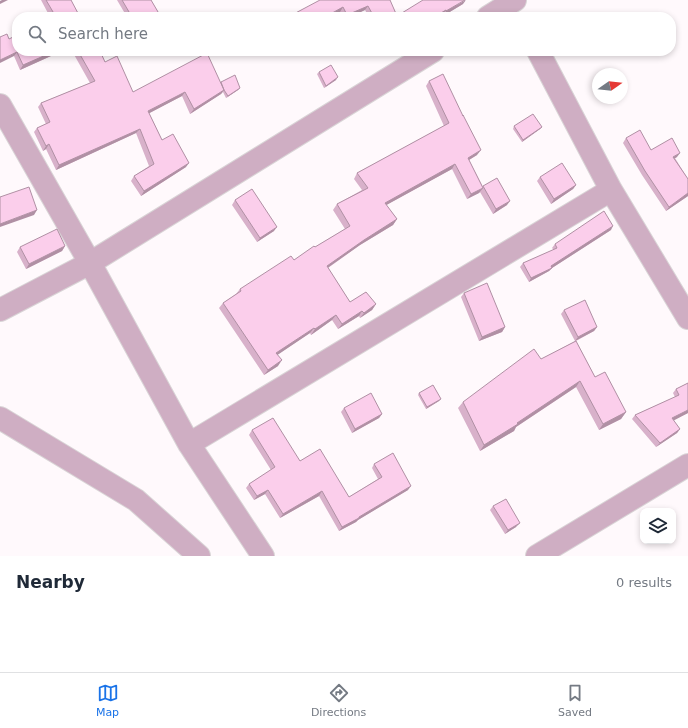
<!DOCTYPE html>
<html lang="en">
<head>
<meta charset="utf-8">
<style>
	:root { --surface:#fff; --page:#f6f6f7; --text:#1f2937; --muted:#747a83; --line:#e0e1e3; --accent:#1a73e8 }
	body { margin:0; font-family:"DejaVu Sans",sans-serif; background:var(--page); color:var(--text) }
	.controls { position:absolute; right:12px; bottom:12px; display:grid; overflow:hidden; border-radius:8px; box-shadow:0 2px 6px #0003 }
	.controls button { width:36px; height:36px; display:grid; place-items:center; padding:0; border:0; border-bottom:1px solid var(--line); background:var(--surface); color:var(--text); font:20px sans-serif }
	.compass { position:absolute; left:592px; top:68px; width:36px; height:36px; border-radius:50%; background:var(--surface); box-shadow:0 2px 6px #0003; rotate:76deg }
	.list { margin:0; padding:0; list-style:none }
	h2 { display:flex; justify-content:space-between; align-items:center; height:52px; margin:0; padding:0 16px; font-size:17px }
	h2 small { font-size:13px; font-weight:400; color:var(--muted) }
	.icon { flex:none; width:22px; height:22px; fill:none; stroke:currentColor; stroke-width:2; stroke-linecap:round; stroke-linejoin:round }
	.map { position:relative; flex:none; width:688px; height:556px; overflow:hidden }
	.search { position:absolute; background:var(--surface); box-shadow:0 2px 6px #0003; left:12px; right:12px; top:12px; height:44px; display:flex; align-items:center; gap:10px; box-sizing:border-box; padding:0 14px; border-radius:16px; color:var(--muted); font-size:15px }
	.sheet { height:116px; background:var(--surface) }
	nav { display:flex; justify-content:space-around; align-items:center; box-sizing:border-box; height:56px; border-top:1px solid var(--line); background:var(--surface); font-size:11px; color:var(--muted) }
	nav a { display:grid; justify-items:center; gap:2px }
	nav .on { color:var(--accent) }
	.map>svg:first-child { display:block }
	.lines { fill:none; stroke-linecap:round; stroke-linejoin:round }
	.minor-casing { stroke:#d9d4d6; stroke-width:24 }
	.minor { stroke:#cfaec3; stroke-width:22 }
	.wall { fill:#d8b1ca }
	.shaded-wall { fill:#b090a4 }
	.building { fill:#fbceeb; stroke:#b090a4 }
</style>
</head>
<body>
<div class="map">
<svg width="688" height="556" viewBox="0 0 688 556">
	<rect width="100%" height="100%" fill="#fff9fc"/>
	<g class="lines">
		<defs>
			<path id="minor" d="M488 17 515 0
				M538 51 611 190 688 318
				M0 105 90 263 189 444 263 556
				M0 310 90 263 433 51
				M0 418 136 500 199 556
				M189 444 611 190
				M537 556 688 465"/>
		</defs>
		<!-- minor casing -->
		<use href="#minor" class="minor-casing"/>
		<!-- minor -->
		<use href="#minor" class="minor"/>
	</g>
	<!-- wall -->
	<path class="wall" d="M41 0H71L80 17H50Z
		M117 0H151L161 17H127Z
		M320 0H390L397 16 463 4 443 16V14L438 17H369L365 10 350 17H343L340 12Z
		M9 39 62 51 20 70 14 56Z
		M72 51H100L105 62 133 92 221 82 240 88 238 90 226 98 223 92 221 94 190 114 182 96 149 113 162 140 186 167 141 196 131 181 134 176 149 166 136 133 56 170 46 149 43 151 34 132 37 128 46 124 38 107 41 103 90 83Z
		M319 72 336 80 324 88 317 74Z
		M429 81 477 155 469 160 483 187V186L507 205 493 214 480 192 479 193 467 199 452 169 386 205 397 219 393 225 360 245 328 268 350 302 376 304 372 310 360 318 359 316 338 329 332 320 311 335 310 333 278 354V366L264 375 219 308 223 303 236 294 240 289 294 260 345 229 333 210 337 204 362 190 354 179 357 173 444 126 426 86Z
		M514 126 542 127 540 129 522 142 513 129Z
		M626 138 651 150 677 157 675 158 688 179V196L666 211 642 175 623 143Z
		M540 177 576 185 573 189 551 204 537 181Z
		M235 200 274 231 257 242 232 205Z
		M611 230 552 268 549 271 529 282 520 267 523 263 554 250 552 248 555 244Z
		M65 246 62 251 26 269 17 252 20 247Z
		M464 293 505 327 502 332 479 341 461 297Z
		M564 310 597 327 594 331 576 341 595 377 626 412 621 419 599 430 576 387 516 427 514 431 480 451 458 408 463 402 575 341 561 314Z
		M688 383V413L673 420 680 429 677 433 656 447 632 419 635 415 675 397 673 393 676 389Z
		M419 393 439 401 426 409 418 395Z
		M344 408 382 414 379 418 352 433 341 412Z
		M252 430 300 461 349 497 378 479 372 468 374 464 408 490 358 520 356 522 339 531 319 496 280 518 265 494 254 500 246 488 249 484 271 470 249 435Z
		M493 506 516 527 505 534 490 510Z"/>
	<!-- shaded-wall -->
	<path class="shaded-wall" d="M2 0H8L0 4V1Z
		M466 0 463 4 443 16 446 11Z
		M368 6 365 10 350 17H346L347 15Z
		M343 7 340 12 331 17H325Z
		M446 10 443 14 438 17H434Z
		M55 51H62L20 70 23 65Z
		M17 52 14 56 0 63V60Z
		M338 77 336 80 324 88 326 86Z
		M240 88 238 90 226 98 228 96Z
		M224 90 221 94 190 114 194 109Z
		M185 92 182 96 144 116 148 111Z
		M542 127 540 129 522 142 523 140Z
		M140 129 136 133 56 170 59 165Z
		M49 144 46 149 43 151 46 146Z
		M481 150 477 155 464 163 468 158Z
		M680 153 677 157 670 161 673 157Z
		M189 163 186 167 141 196 144 191Z
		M455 164 452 169 381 208 385 203Z
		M576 185 573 189 551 204 554 199Z
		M483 188 479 193 467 199 471 194Z
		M688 193V196L666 211 669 207Z
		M510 201 507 205 493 214 496 209Z
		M37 210 34 215 0 227V224Z
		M397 219 393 225 360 245 323 271 327 266 364 240Z
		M613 226 611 230 552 268 549 271 529 282 531 278Z
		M277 227 274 231 257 242 260 238Z
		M65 246 62 251 26 269 29 264Z
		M376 304 372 310 360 318 364 313Z
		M362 311 359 316 338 329 342 324Z
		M336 315 332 320 311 335 315 329Z
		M505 327 502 332 479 341 482 337Z
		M597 327 594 331 575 341 578 337Z
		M314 328 310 333 273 358 276 353Z
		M282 360 278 366 264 375 268 370Z
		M580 381 576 387 516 427 514 431 480 451 484 445Z
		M441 399 439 401 426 409 427 407Z
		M688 410V413L669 423 672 418Z
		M626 412 621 419 599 430 603 424Z
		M382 414 379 418 352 433 355 429Z
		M680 429 677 433 656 447 660 443Z
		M411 486 408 490 358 520 356 522 339 531 342 527 359 517Z
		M268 490 265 494 254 500 257 496Z
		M322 491 319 496 280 518 283 514Z
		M520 523 516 527 505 534 508 530Z"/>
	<!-- building -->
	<path class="building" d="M46 0H71L80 17H56Z
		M122 0H151L161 17H132Z
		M320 0H390L397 16 423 0H465L446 11V10L434 17H374L368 6 347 15 343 7 325 17H288Z
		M7 34 9 39 17 35V51H55L23 65 17 52 0 60V37Z
		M78 51H100L105 62 117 56 133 92 207 53 224 90 194 109 185 92 148 111 162 140 173 134 189 163 144 191 134 176 154 164 140 129 59 165 49 144 46 146 37 128 50 122 41 103 95 81Z
		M331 65 338 77 326 86 319 72Z
		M443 74 463 116V115L481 150 468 158 483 188 471 194 455 164 385 203 397 219 364 240 327 266 350 302 366 292 376 304 364 313 362 311 342 324 336 315 315 329 314 328 276 353 282 360 268 370 223 303 241 291 240 289 291 256 294 260 314 246 315 247 350 226 337 204 368 188 357 173 449 123 429 81Z
		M235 75 240 88 228 96 224 90 221 82Z
		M533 114 542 127 523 140 514 126Z
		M640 130 651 150 672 138 680 153 673 157 688 179V193L669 207 645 171 626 138Z
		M562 163 576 185 554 199 540 177Z
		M497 178 510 201 496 209 483 186Z
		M29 187 37 210 0 224V197Z
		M252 189 277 227 260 238 235 200Z
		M604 211 613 226 551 266 552 268 531 278 523 263 557 248 555 244Z
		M57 229 65 246 29 264 20 247Z
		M487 283 505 327 482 337 464 293Z
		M585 300 597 327 578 337 564 310Z
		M576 341 595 377 605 372 626 412 603 424 580 381 517 423 518 424 484 445 463 402 534 349 541 359Z
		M688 383V410L672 418 680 429 660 443 635 415 679 395 676 389Z
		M433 385 441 399 427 407 419 393Z
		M371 393 382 414 355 429 344 408Z
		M273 418 300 461 320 449 349 497 382 477 374 464 393 453 411 486 359 517V518L342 527 322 491 283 514 268 490 257 496 249 484 275 467 252 430Z
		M506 499 520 523 508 530 493 506Z"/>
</svg>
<div class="controls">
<button><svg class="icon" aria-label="layers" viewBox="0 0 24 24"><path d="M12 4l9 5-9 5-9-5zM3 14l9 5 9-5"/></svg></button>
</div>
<svg class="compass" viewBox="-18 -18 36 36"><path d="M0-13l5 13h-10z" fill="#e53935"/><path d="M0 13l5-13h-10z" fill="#747a83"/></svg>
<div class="search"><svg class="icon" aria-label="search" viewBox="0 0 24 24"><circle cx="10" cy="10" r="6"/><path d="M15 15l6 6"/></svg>Search here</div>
</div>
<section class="sheet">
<h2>Nearby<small>0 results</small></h2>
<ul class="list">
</ul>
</section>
<nav>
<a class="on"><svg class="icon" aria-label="map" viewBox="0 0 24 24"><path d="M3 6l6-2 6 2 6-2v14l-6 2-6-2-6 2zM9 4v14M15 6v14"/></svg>Map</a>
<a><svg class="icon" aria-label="directions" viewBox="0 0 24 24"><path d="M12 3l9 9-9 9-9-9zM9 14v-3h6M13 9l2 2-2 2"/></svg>Directions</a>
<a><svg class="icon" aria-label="saved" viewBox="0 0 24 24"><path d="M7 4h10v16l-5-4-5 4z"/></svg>Saved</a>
</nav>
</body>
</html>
